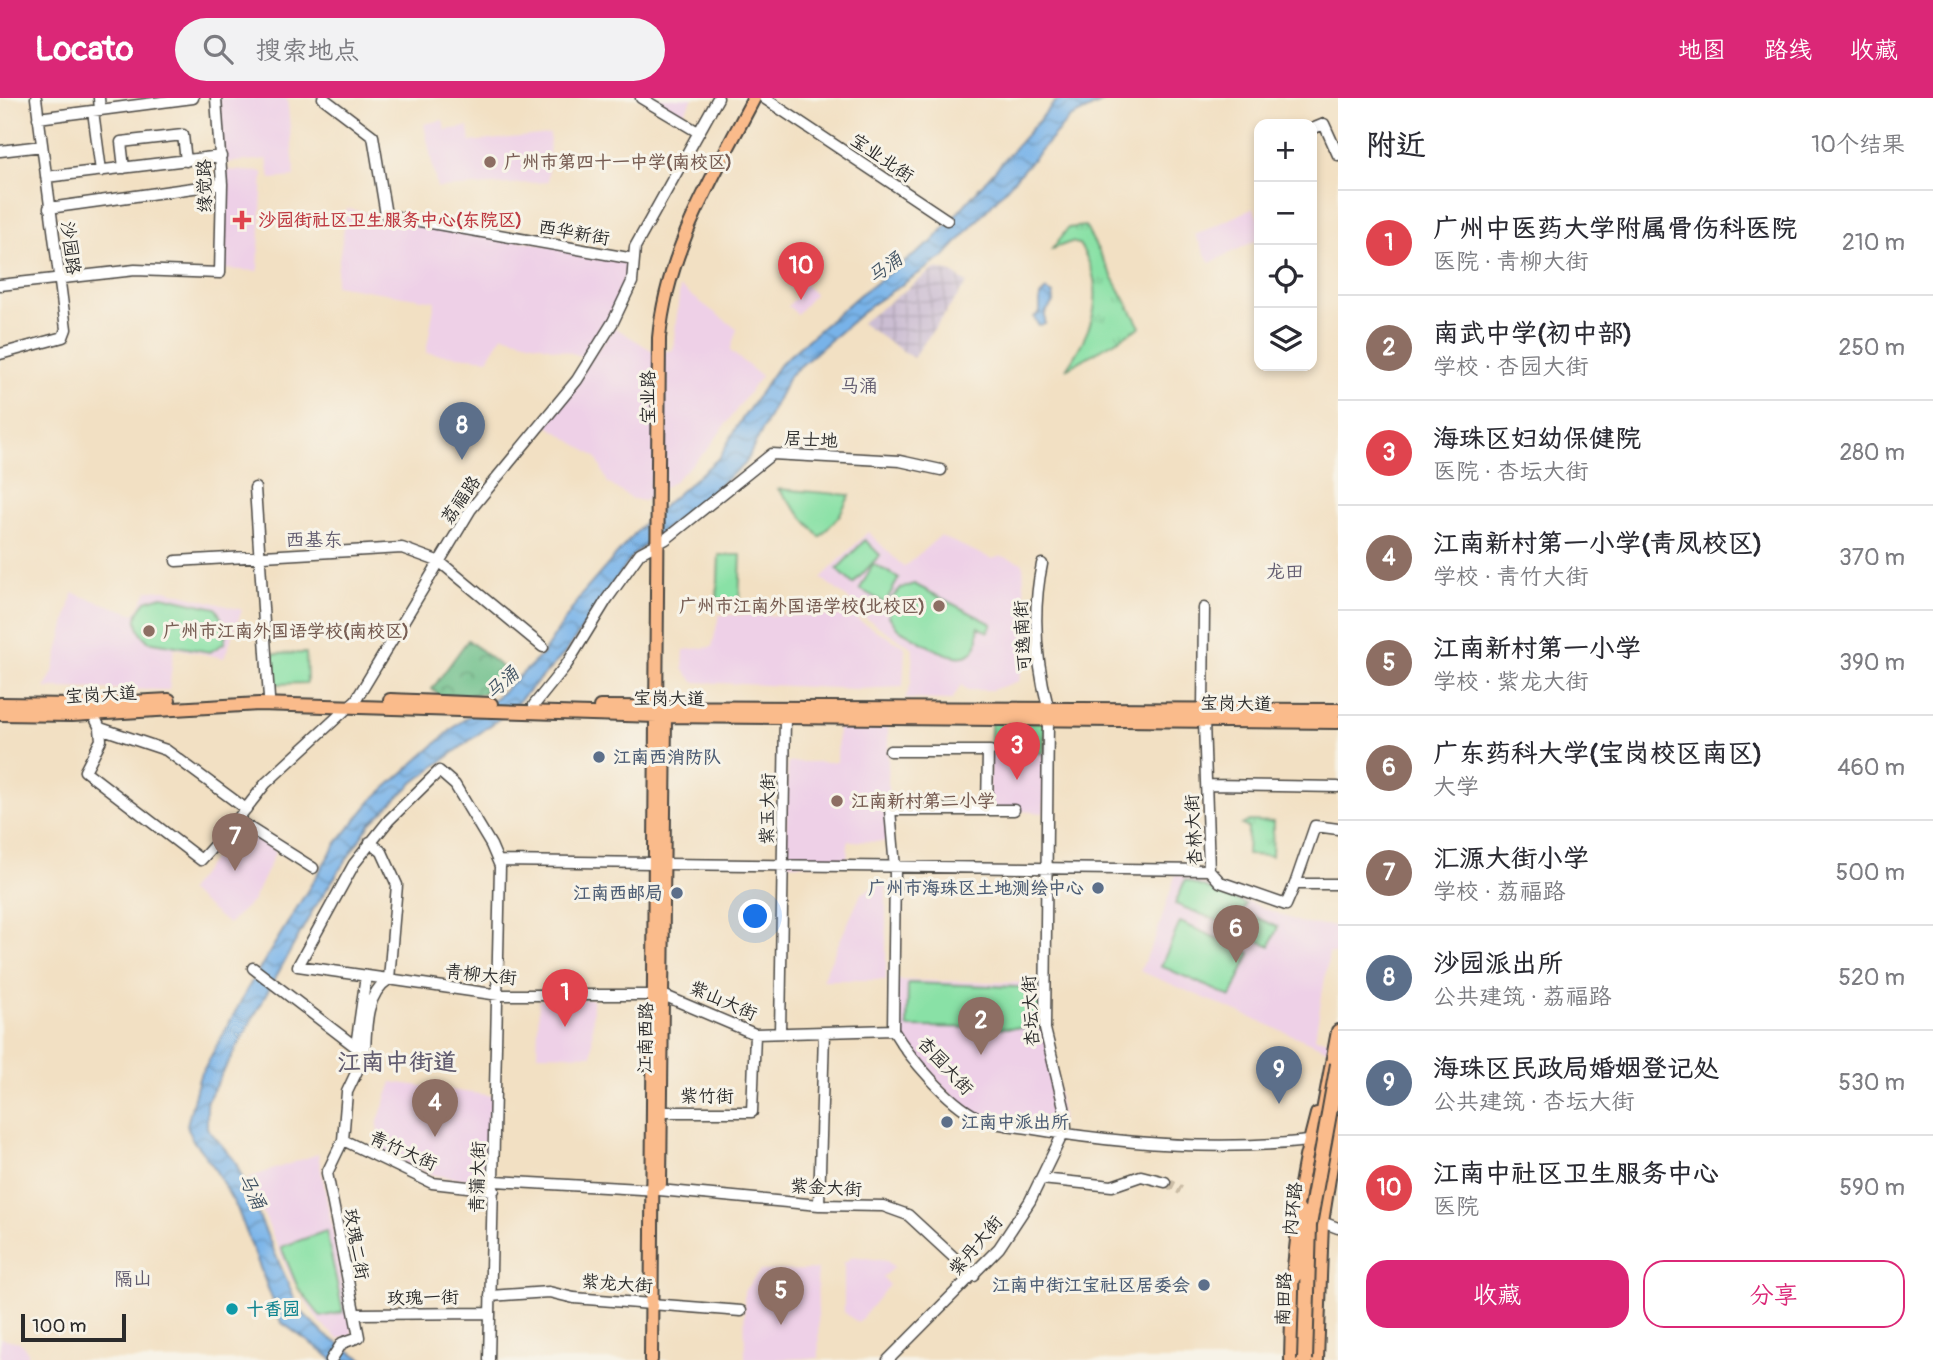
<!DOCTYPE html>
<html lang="zh">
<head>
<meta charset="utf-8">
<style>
	:root { --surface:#fff; --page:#f2f2f3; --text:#2b2b33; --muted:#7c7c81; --line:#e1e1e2; --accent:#db2777 }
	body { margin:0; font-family:Pangolin,"LXGW WenKai TC",sans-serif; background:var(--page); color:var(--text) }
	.controls { position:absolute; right:21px; top:21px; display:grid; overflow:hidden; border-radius:14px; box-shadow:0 4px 10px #0003 }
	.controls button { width:63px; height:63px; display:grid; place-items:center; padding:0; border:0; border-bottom:2px solid var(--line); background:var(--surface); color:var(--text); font:35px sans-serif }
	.scale { position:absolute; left:21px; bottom:18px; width:105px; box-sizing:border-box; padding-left:7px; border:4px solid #2b2b2b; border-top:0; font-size:19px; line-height:24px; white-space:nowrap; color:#2b2b2b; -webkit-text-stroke:5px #f7f3e8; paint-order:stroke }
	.you { position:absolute; left:756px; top:819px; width:24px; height:24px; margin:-18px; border:5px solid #fff; border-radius:50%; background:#1a73e8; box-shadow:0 0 0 10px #1a73e833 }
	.badge { display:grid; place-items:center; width:46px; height:46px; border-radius:50%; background:var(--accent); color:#fff; font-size:23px; font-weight:700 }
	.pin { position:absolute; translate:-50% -58px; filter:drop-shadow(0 2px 4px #0008) }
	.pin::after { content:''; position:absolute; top:37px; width:24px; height:21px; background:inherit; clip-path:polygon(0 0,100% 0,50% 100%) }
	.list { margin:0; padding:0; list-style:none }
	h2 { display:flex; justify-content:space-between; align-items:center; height:91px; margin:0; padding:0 28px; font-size:30px }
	h2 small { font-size:23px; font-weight:400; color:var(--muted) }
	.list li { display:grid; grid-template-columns:46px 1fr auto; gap:21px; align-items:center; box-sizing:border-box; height:105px; padding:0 28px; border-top:2px solid var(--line) }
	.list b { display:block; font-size:26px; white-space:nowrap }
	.list p { margin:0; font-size:23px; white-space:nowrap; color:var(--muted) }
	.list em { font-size:23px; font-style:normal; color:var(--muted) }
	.actions { display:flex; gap:14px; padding:21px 28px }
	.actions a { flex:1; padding:16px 0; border:2px solid var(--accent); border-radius:21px; text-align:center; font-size:24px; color:var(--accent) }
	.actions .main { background:var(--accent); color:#fff }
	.icon { flex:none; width:38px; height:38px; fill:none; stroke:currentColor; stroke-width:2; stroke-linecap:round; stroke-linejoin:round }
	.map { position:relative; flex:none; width:1338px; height:1262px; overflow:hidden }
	header { display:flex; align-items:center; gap:42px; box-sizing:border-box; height:98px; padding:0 35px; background:var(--accent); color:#fff }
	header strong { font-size:33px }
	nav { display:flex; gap:38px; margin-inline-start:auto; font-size:24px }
	.search { width:490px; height:63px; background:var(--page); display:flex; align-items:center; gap:18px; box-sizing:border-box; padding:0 24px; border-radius:38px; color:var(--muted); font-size:26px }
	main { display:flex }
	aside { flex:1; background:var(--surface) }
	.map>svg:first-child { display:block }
	.built { fill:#eed0e7 }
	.industrial { fill:url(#industrial-grid) }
	.grass { fill:url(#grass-tufts); stroke:#5a8668; stroke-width:2 }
	.forest { fill:url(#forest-crowns); stroke:#4c755b; stroke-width:2 }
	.park { fill:#89e1a6; stroke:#5a8668; stroke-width:2 }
	.water { fill:url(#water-waves); stroke:#526f8a; stroke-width:2 }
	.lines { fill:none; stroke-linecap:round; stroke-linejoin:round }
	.minor-tunnel { stroke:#cabca5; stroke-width:10; stroke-dasharray:10 5; stroke-linecap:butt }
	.minor-casing { stroke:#494642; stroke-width:13 }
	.major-casing { stroke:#494642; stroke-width:16 }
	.highway-casing { stroke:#494642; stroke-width:18 }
	.minor { stroke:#fff; stroke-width:10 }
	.major { stroke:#fabb8b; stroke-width:12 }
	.highway { stroke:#fabb8b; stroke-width:14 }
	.highway-bridge-casing { stroke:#494642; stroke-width:18; stroke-linecap:butt }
	.highway-bridge { stroke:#fabb8b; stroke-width:14 }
	.education-dot { fill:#8d6e63; stroke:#f7f3e8; stroke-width:2.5 }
	.health-dot { fill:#e0444e; stroke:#f7f3e8; stroke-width:2.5 }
	.service-dot { fill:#5c6f8a; stroke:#f7f3e8; stroke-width:2.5 }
	.culture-dot { fill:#0f9aa8; stroke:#f7f3e8; stroke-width:2.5 }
	.labels { text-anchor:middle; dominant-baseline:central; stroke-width:6; stroke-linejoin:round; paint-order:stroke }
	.street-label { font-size:18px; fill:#2b2b2b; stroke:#f7f3e8 }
	.education-label { font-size:18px; font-weight:bold; fill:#785e54; stroke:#f7f3e8; text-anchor:start }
	.health-label { font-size:18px; font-weight:bold; fill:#be3a42; stroke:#f7f3e8; text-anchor:start }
	.service-label { font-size:18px; font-weight:bold; fill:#4e5e75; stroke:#f7f3e8; text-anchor:end }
	.culture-label { font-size:18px; font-weight:bold; fill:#0d838f; stroke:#f7f3e8; text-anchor:start }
	.water-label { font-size:19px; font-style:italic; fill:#425464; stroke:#f7f3e8 }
	.neighbourhood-label { font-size:19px; fill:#625c70; stroke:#f7f3e8 }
	.district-label { font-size:24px; font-weight:bold; fill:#625c70; stroke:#f7f3e8 }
</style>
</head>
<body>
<header>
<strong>Locato</strong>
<div class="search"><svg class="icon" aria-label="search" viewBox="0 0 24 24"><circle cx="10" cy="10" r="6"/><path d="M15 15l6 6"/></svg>搜索地点</div>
<nav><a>地图</a><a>路线</a><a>收藏</a></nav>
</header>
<main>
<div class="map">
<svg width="1338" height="1262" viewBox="0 0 1338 1262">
	<defs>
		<pattern id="industrial-grid" width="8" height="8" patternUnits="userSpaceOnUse" patternTransform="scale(1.75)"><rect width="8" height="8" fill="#ccbed3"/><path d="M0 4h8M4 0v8" fill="none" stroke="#afa3b5"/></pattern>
		<pattern id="grass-tufts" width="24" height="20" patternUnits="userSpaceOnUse" patternTransform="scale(1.75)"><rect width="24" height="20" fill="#89e1a6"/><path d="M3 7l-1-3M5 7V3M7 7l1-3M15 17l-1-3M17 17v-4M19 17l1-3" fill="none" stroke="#76c18f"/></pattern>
		<pattern id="forest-crowns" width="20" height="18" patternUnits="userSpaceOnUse" patternTransform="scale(1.75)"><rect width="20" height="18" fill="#6ebf8b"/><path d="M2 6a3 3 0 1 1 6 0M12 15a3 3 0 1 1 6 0" fill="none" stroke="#5b9b72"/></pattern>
		<pattern id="water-waves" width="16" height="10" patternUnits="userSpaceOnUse" patternTransform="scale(1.75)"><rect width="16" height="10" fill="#78b3e9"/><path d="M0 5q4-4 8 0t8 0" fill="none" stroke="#6392bd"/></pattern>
	</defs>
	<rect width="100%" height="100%" fill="#f7f3e8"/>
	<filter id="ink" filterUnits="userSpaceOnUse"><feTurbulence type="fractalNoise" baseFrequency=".0143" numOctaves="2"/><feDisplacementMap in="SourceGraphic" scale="14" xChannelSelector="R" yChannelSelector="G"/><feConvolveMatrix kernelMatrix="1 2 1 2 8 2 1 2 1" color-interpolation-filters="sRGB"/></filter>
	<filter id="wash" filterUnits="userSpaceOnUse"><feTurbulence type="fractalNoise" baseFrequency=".00686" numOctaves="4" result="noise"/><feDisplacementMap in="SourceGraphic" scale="28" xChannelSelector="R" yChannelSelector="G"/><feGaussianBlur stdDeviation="1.57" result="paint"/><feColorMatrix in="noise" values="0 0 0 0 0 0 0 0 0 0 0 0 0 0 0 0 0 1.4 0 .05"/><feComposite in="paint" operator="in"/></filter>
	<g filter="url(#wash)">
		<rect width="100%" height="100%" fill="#f2e0c3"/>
		<!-- built -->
		<path class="built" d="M218 0H287L295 79 270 81 267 61 224 65Z
			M648 0H693L681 20Z
			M443 22 445 32 468 29 470 44 550 36 548 84 437 90 424 26Z
			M226 72 263 74 258 173 222 171Z
			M1253 110 1259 123V141L1210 165 1195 137Z
			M347 111 630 162 628 184 610 224 586 259 503 237 488 261 426 255 435 203 335 187Z
			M795 178 815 196 797 216 788 208 799 196 788 186Z
			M680 189 737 231 730 253 761 278 707 352 673 384 644 403 632 401 608 385 596 359 544 325 614 229 656 255 673 252Z
			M868 434 904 469 940 438 992 461 1001 458 1023 465 1027 542 1019 583 992 592H968L961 587 952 602 905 601 911 586 913 550 859 516 849 501 821 480Z
			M148 492H165L242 512 224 560 174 550 169 592 45 590 53 574 73 495 135 516Z
			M719 517 857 518 858 522 905 549 903 589 858 591 694 584 683 571 684 552 712 549Z
			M838 621H888V744L848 743 847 766H785L788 664H837Z
			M990 622 1045 623 1044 715 989 710Z
			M239 727 276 753 252 804 228 826 188 793Z
			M1176 775 1304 826 1338 828V856L1329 855 1315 940 1331 943 1328 952 1140 873 1156 838Z
			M878 786H886V882H822L861 796Z
			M891 882 1042 885 1062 1019 1060 1027 1052 1030 976 1017 944 990 894 930Z
			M593 901 592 957 537 956 539 902Z
			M392 984 494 998 488 1084 434 1077 377 1054 378 1023Z
			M318 1056 353 1236 338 1241 319 1224 291 1180 248 1080Z
			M853 1158 887 1163 894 1169 882 1179 889 1187 858 1225 844 1214V1165Z
			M817 1172 819 1260 745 1262 744 1193 760 1173Z
			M0 1240 20 1244 28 1254V1262H0Z"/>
		<!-- industrial -->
		<path class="industrial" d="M934 171 949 173 967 185 913 260 861 225Z"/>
		<!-- grass -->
		<path class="grass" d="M1085 128 1140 229 1066 271C1094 230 1109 192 1079 146L1071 144 1052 151 1068 130Z
			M991 622 1013 623 1012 653 991 652Z
			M1014 623 1045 624 1044 655 1014 654Z
			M1249 723 1273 724 1272 758 1247 757 1248 730 1242 727Z"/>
		<!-- forest -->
		<path class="forest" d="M468 542 508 574 482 596 440 598 432 591Z"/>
		<!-- park -->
		<path class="park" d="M778 391 850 397 839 418 820 439Z
			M865 442 880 457 853 486 837 471Z
			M719 457H741L739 505 717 504Z
			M873 466 899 480 885 505 860 491Z
			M914 486 992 526 988 534 978 529C982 588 919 542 897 530L889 518 891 501 901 490Z
			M162 498 216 510 227 532 224 545 210 554 148 543C134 530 133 517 146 503Z
			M306 555 307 585 274 586 273 556Z
			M1185 782 1246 806 1236 830 1175 806Z
			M1246 815 1278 829 1270 848 1238 834Z
			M1180 824 1250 855 1231 899 1161 868Z
			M908 885 1042 890 1043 930 907 929Z
			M326 1133 343 1214 321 1219 298 1190 281 1149Z"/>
		<!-- water -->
		<path class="water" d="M1063 0H1111L1070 20 945 158 871 207 790 277 745 366 633 457 565 555 508 614 414 684 370 726 313 812 207 1003V1030L235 1063 299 1211 325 1237 364 1262H334L281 1224 237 1110 213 1068 192 1041 187 1027 199 980 252 883 336 746 371 703 458 626 498 598 541 558 582 496 644 425 720 359 736 330 780 266 859 197 932 144 1055 4Z
			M1046 192 1053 196 1054 203 1045 215V226L1038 227 1034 219 1040 214V198Z"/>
	</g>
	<g filter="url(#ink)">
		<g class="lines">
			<!-- minor-tunnel -->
			<path class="minor-tunnel" d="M1165 1084 1181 1092"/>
			<defs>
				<path id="minor" d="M99 0 100 12
					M323 0 373 38 386 117 634 161
					M641 0 698 34
					M764 0 947 122
					M93 13 101 73
					M38 20 193 0
					M1312 31 1324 26 1338 57
					M0 53 42 48
					M124 70 121 44 183 37 186 63
					M46 79 221 58
					M49 110 222 86
					M0 187 135 172 220 175 222 86 216 0
					M0 256 63 239 66 231 36 0
					M255 390 269 600
					M176 463 402 450 440 464 543 549
					M1042 466C1032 513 1036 563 1048 609
					M534 607 567 566 607 501 640 455 666 441 772 356 900 363 941 372
					M1203 611 1204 510
					M93 616 100 630 166 652 246 711
					M1204 623 1209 772 1220 784 1286 807 1295 786H1338
					M100 630 101 642 85 673 201 762 237 722
					M890 653H990
					M988 653 987 712H1014
					M1208 687 1338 689
					M987 712H890L895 770 893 932C909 959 948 1005 977 1019 994 1027 1015 1028 1034 1031 1123 1046 1219 1053 1309 1043
					M370 744 382 754 397 787 389 881
					M498 763 654 765
					M664 766 1209 772
					M313 770 237 722 266 685 356 602 471 411 577 282 613 224 632 184 635 149 718 0
					M1295 786 1315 728 1338 731
					M253 870 365 956 347 994 343 1042 327 1075 359 1239 342 1245 331 1262
					M780 935 785 619
					M356 948 366 878
					M365 956C366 930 365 896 389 881
					M662 1014H752L755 936
					M343 1042 432 1085 494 1092
					M1041 1081 1112 1088 1141 1078 1165 1084
					M494 1083 659 1092 819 1107 883 1108 908 1117 974 1178
					M819 1107 824 935
					M1322 1124 1338 1130
					M490 1198 549 1194 574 1200 741 1213
					M356 1216 490 1215
					M489 1262 500 768 491 747 455 687 439 673 389 722 354 766 298 868 499 897H663L755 936 893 932
					M888 1262 999 1150 1030 1103 1066 1029 1064 1009 1045 931 1048 622"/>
				<path id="major" d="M390 602 491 606
					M0 606 73 607 169 602
					M600 609 1338 612
					M0 616 72 617 259 606 657 618 1338 624
					M1320 1029 1338 933
					M660 1086 665 621
					M1294 1125 1306 1059 1317 1016
					M651 1262 659 240C667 152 714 77 754 0
					M1317 1262 1322 1124 1338 1024"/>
				<path id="highway" d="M1292 1262 1294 1178"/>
			</defs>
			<!-- minor casing -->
			<use href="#minor" class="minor-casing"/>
			<!-- major casing -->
			<use href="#major" class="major-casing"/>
			<!-- highway casing -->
			<use href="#highway" class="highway-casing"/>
			<!-- minor -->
			<use href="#minor" class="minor"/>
			<!-- major -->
			<use href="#major" class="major"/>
			<!-- highway -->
			<use href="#highway" class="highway"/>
			<defs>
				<path id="highway-bridge" d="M1294 1178 1301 1115
					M1305 1262 1309 1127 1338 966"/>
			</defs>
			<!-- highway-bridge casing -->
			<use href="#highway-bridge" class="highway-bridge-casing"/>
			<!-- highway-bridge -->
			<use href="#highway-bridge" class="highway-bridge"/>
		</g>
	</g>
	<!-- markers -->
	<g class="education-dot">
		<circle cx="490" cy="64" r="7"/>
		<circle cx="939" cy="508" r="7"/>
		<circle cx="149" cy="533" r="7"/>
		<circle cx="837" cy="703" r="7"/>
	</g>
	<path class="health-dot" d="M238.5 111.5h7v7h7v7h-7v7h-7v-7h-7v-7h7z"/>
	<g class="service-dot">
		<circle cx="599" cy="659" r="7"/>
		<circle cx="1098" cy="790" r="7"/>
		<circle cx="677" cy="795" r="7"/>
		<circle cx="947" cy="1024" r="7"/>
		<circle cx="1204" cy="1187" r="7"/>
	</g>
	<circle class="culture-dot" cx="232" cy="1211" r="7"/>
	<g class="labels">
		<!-- street labels -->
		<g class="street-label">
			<text transform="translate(882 60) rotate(34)">宝业北街</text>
			<text transform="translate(205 88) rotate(-91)">缘觉路</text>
			<text transform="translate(574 135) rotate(10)">西华新街</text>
			<text transform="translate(70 150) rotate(83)">沙园路</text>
			<text transform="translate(648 299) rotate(-90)">宝业路</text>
			<text transform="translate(811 342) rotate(3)">居士地</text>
			<text transform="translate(461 402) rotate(-55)">荔福路</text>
			<text transform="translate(1023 538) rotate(-93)">可逸南街</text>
			<text transform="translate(101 597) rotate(-3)">宝岗大道</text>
			<text transform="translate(669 601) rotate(1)">宝岗大道</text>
			<text transform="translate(1236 606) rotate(1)">宝岗大道</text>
			<text transform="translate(768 711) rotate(-89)">紫玉大街</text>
			<text transform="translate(1194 732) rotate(-93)">杏林大街</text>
			<text transform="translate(481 877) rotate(6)">青柳大街</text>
			<text transform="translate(723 903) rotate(24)">紫山大街</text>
			<text transform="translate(1031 913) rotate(-93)">杏坛大街</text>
			<text transform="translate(646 940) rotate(-89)">江南西路</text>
			<text transform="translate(945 968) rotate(47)">杏园大街</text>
			<text x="707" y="998">紫竹街</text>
			<text transform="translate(403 1053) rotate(24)">青竹大街</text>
			<text transform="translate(478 1079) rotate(-88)">青蒲大街</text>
			<text transform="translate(826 1090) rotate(3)">紫金大街</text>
			<text transform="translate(1293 1111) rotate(-84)">内环路</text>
			<text transform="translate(356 1146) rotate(80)">玫瑰二街</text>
			<text transform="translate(976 1148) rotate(-50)">紫丹大街</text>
			<text transform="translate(617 1186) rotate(4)">紫龙大街</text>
			<text transform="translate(423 1200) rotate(-1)">玫瑰一街</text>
			<text transform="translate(1284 1201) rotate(-88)">南田路</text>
		</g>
		<!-- education labels -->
		<g class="education-label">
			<text x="504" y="64">广州市第四十一中学(南校区)</text>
			<text x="925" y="508" text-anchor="end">广州市江南外国语学校(北校区)</text>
			<text x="163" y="533">广州市江南外国语学校(南校区)</text>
			<text x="851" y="703">江南新村第二小学</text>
		</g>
		<!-- health labels -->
		<g class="health-label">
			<text x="258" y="122">沙园街社区卫生服务中心(东院区)</text>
		</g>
		<!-- service labels -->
		<g class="service-label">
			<text x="613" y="659" text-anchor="start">江南西消防队</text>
			<text x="1084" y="790">广州市海珠区土地测绘中心</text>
			<text x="663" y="795">江南西邮局</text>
			<text x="961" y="1024" text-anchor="start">江南中派出所</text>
			<text x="1190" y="1187">江南中街江宝社区居委会</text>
		</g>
		<!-- culture labels -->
		<g class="culture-label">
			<text x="246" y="1211">十香园</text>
		</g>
		<!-- water labels -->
		<g class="water-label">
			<text transform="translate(885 170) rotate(-36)">马涌</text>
			<text transform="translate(502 585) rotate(-42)">马涌</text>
			<text transform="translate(252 1093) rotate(64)">马涌</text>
		</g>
		<!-- neighbourhood labels -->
		<g class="neighbourhood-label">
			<text x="859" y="288">马涌</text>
			<text x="314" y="442">西基东</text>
			<text x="1285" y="474">龙田</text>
			<text x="133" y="1181">隔山</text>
		</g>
		<!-- district labels -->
		<g class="district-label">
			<text x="397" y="964">江南中街道</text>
		</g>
	</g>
</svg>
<div class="controls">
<button>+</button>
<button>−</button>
<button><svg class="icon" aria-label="locate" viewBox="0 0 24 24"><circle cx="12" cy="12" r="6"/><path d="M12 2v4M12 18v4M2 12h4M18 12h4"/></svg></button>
<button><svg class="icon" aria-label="layers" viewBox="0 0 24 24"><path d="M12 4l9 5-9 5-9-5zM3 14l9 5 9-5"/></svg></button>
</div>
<div class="scale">100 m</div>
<div class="you"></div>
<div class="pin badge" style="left:565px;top:929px;background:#e0444e">1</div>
<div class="pin badge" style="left:981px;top:957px;background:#8d6e63">2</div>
<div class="pin badge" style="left:1017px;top:682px;background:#e0444e">3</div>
<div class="pin badge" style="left:435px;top:1039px;background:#8d6e63">4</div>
<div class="pin badge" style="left:781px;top:1227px;background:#8d6e63">5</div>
<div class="pin badge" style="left:1236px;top:865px;background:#8d6e63">6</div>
<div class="pin badge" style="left:235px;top:773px;background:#8d6e63">7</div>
<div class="pin badge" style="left:462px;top:362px;background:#5c6f8a">8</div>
<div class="pin badge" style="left:1279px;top:1006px;background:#5c6f8a">9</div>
<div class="pin badge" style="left:801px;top:202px;background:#e0444e">10</div>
</div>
<aside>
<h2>附近<small>10个结果</small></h2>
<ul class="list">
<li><span class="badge" style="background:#e0444e">1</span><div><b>广州中医药大学附属骨伤科医院</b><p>医院 · 青柳大街</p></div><em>210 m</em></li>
<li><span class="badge" style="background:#8d6e63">2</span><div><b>南武中学(初中部)</b><p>学校 · 杏园大街</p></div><em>250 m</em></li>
<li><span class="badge" style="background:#e0444e">3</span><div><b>海珠区妇幼保健院</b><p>医院 · 杏坛大街</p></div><em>280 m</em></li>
<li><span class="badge" style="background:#8d6e63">4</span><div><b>江南新村第一小学(青凤校区)</b><p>学校 · 青竹大街</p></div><em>370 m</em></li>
<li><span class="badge" style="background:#8d6e63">5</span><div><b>江南新村第一小学</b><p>学校 · 紫龙大街</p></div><em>390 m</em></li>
<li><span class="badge" style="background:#8d6e63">6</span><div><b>广东药科大学(宝岗校区南区)</b><p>大学</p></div><em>460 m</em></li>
<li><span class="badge" style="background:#8d6e63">7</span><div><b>汇源大街小学</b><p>学校 · 荔福路</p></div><em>500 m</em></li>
<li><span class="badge" style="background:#5c6f8a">8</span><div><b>沙园派出所</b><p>公共建筑 · 荔福路</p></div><em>520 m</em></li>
<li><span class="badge" style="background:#5c6f8a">9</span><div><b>海珠区民政局婚姻登记处</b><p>公共建筑 · 杏坛大街</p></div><em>530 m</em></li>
<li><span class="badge" style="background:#e0444e">10</span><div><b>江南中社区卫生服务中心</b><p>医院</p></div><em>590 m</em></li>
</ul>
<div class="actions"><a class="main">收藏</a><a>分享</a></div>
</aside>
</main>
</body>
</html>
